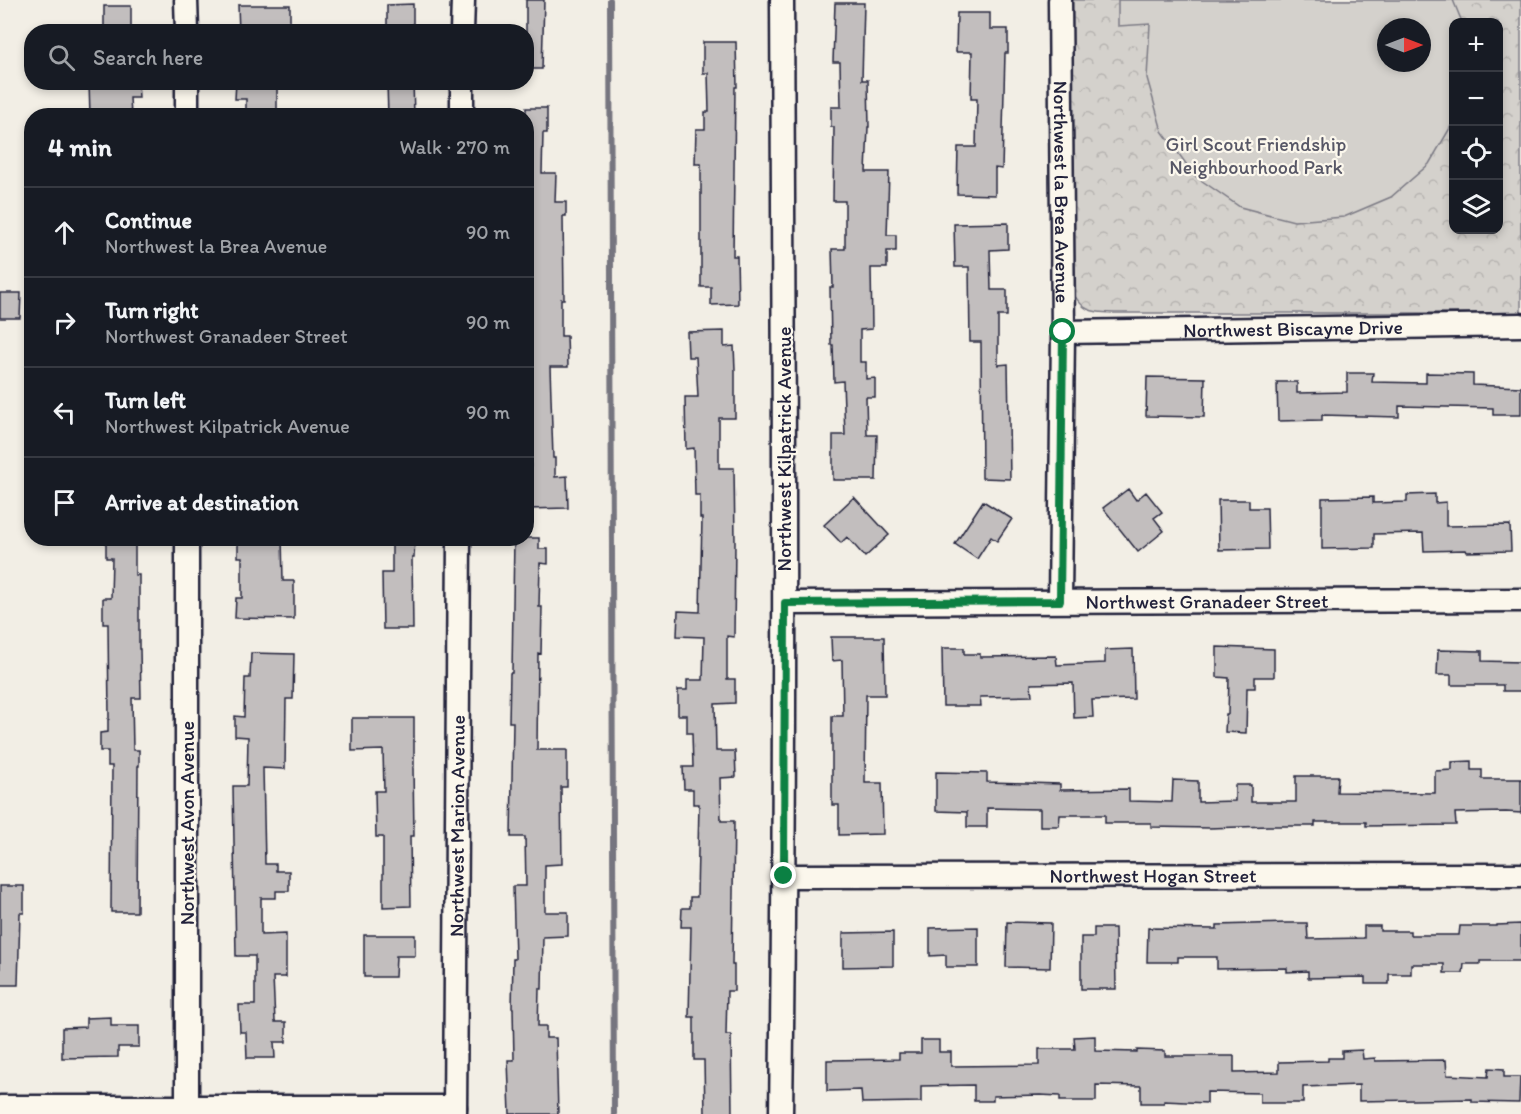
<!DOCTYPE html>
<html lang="en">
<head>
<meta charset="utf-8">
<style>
	:root { --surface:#171b24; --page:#242831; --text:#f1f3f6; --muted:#9ea1a6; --line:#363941 }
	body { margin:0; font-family:Itim,sans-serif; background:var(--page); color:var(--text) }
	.controls { position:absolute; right:18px; top:18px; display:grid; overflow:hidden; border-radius:12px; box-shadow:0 3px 9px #0003 }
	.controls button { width:54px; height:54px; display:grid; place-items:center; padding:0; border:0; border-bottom:2px solid var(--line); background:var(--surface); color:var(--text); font:30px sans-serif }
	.compass { position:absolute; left:1377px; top:18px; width:54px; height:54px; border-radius:50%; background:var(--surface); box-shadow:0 3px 9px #0003; rotate:90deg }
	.stop { position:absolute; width:18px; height:18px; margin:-14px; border:4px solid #0b8043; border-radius:50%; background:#fff }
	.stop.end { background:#0b8043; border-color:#fff; box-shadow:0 2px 6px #0008 }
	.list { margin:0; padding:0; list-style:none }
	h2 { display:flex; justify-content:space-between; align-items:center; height:78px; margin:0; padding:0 24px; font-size:26px }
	h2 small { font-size:20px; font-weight:400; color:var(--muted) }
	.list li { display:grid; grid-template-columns:39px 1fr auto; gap:18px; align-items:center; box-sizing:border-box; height:90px; padding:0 24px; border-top:2px solid var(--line) }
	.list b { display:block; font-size:22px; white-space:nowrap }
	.list p { margin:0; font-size:20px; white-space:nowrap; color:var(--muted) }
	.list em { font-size:20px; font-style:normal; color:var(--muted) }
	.icon { flex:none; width:33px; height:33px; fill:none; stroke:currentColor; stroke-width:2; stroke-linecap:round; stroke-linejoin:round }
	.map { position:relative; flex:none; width:1521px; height:1114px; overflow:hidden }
	.search { position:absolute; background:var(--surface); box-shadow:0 3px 9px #0003; left:24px; top:24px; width:510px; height:66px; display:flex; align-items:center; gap:15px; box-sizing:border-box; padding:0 21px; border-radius:24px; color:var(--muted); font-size:22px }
	.panel { position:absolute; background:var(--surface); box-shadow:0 3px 9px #0003; left:24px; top:108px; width:510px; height:438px; border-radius:24px }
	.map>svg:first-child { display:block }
	.park { fill:url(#park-crowns); stroke:#7b7a84; stroke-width:1.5; fill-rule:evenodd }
	.pitch { fill:#d4d1cc; stroke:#7b7a84; stroke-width:1.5; fill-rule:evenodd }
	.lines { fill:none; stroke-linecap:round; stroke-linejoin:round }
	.stream { stroke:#76747f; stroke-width:6 }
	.building { fill:#c2bebe; stroke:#22223b; stroke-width:1.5 }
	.street-casing { stroke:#22223b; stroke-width:27 }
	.street { stroke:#fbf7ec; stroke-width:22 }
	.route { stroke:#0b8043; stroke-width:8 }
	.labels { text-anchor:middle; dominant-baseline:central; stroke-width:4.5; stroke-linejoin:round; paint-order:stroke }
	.park-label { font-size:20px; fill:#575766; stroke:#fbf7ec }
	.street-label { font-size:20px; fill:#22223b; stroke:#fbf7ec }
</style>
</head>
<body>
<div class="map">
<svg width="1521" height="1114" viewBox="0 0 1521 1114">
	<defs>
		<pattern id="park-crowns" width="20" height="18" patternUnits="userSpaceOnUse" patternTransform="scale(1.5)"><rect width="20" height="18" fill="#d4d1cc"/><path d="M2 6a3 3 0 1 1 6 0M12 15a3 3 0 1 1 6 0" fill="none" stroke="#b6b3b0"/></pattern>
	</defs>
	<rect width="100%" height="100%" fill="#f2eee5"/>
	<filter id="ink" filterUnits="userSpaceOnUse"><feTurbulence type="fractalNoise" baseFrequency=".0167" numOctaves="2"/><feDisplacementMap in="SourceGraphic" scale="12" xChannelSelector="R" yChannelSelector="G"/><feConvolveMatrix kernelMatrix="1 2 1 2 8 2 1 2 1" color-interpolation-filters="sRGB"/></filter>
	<g filter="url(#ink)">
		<!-- park -->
		<path class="park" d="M1068 0H1521V313H1114C1089 312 1083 312 1070 288ZM1454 22H1498V230H1454ZM1386 27H1422V63H1386Z"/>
		<!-- pitch -->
		<path class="pitch" d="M1118 0H1453L1462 22H1454L1453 123 1429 164 1391 197 1344 217 1294 221 1240 207 1195 176 1162 131 1147 78 1150 24 1118 26ZM1386 27H1422V63H1386Z"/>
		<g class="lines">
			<!-- stream -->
			<path class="stream" d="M610 0 614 1114"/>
		</g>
		<!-- building -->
		<path class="building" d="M526 0H544L542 69H526Z
			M835 3H864L862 80H868L869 127H868L866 172H889L887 235H896V251H887V268H871L872 329 860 330V362H866V379L875 378V397H866L867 435H877L876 480H833V435H845L843 381 834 382 833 345H831L830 287H833L832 249H845V201H833L834 127H831V107H841L840 62H833Z
			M413 4V32H387V5Z
			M238 5H290V32H239Z
			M104 6H131V32H104Z
			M957 13H990V29H1008V53H1005L1002 169 995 168V195L957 194 958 147H976L977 99H971L972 52H956Z
			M703 42H736L737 87H735L733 256H737L738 304 711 305V287H701V164H695L696 129H705V112H709L708 73H703Z
			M89 82H138L139 98H130L131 116H90Z
			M236 82H277V116H246V99H235Z
			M387 82H413L414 116H388Z
			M526 108H547V133H543L542 173H556L555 202H566V216H563L564 299H561V336H567L568 367H550L553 458H555V477L567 476 568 508 526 509V479H531L530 443 526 444Z
			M1008 223V249L990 250 991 290H1007V316H998V365L1008 364 1010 479 982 478 981 342H970L969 267H955L954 224Z
			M0 293H21L20 318H0Z
			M724 331V347L734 346 735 370V418H719V468H734L735 542 734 637 727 636V679H735V703L715 704 716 751H735L736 777 720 778 721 821H734L732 965H734V991H727L726 1035H731L732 1114H705L704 1060H694V1017H689L691 927H681L682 908H690V897H697L699 804H693V789H684L683 767H693L692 733H687V715H678V690H687V680H703L704 637 677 636 678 611 700 612 702 518H700V495H695L694 448 686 449 685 397H698L696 357H688L687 332Z
			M1347 373H1373L1372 382 1426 383V373L1473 374V385L1521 387V415H1493V408L1399 406V417L1322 415V420L1278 421 1277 382H1297V393L1347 392Z
			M1147 377 1205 378 1204 417 1146 416Z
			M1128 489 1136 500 1146 492 1162 512 1154 518 1164 531 1138 552 1103 508Z
			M1435 494V503L1446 502V526L1510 525 1511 551 1467 552 1466 550 1424 551 1423 533 1374 534V548L1322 549V498L1373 497V503L1407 502V495Z
			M854 497 889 535 865 557 847 537 841 543 824 525Z
			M1218 500H1249V508H1267L1268 549 1219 550Z
			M983 501 1012 519 997 541 991 537 977 559 955 544Z
			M106 538H135V575H139V649H140L141 698H132L133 750H139V766H138L137 912H111L112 766H108V751H100V733L108 732V719H109L108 624H103V598H111L112 558H106Z
			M238 538H282L283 581H294V619L235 618 236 598H242V557H238Z
			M392 538H415L414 557H412L413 629H383L382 573H392Z
			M514 538H539V549H548V564L540 563 539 607H542L541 654 538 653 537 750H567V787H561L562 864 545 865V912H568V936L543 937 542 989H539L538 1026H546V1038H556L558 1114H510L508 1060H514L513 1008H512L513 959H515L513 886H526L525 837H511L513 722H509L510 673H512Z
			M831 637H884L885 695H866L865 783H882L883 834 839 835V805H832V716H843L842 660 832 661Z
			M1217 647 1274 649V677H1255V688H1247L1246 733 1225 732 1226 714H1228L1229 678 1217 677Z
			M942 648H964V654H980V657L1056 656 1057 665 1105 663V650L1133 649 1134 699 1092 700 1093 717 1074 718 1073 683 1031 684 1032 696 980 697 981 706H943Z
			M1438 650 1482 651V661L1521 662V691H1503V685H1451V675H1437Z
			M251 653 294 654 293 699H286L285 769 263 768 265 864H276V871H289V891H276V898H261V935L286 934V977H273L275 1022H286V1042H274L275 1058H247L246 1032H240L239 1005H255V956H236L233 786H247L248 737 235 736V716L244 717 245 678H250Z
			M352 718H414V767H413L414 836H410L411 906 383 907V837H376L375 791H384L383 750 352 751Z
			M1471 761V770H1482V779H1521V813L1506 812 1455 813 1456 825 1366 826V822H1315V826H1268L1210 828 1151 827V823H1105V815H1060L1059 826H1040V809L987 808V827H967V812L936 811V772L987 773V782L1060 784V790L1129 789V801L1172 802 1173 780 1198 781V802L1235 801V785H1251V802H1296V776H1338L1337 792 1435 793V771L1452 770V762Z
			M0 886H24V913H20L18 985H0Z
			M1007 922 1051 923 1050 968 1006 967Z
			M1286 923H1307L1308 939 1364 938V926H1380V931H1410V935H1459L1460 926H1497V925L1521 924V961H1480V964H1464L1463 973H1444V964H1411V974H1389V984H1365V977L1308 978V971L1287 972V968L1217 969V957H1178V962H1147L1148 928 1217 929V925Z
			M978 927V967H946V955L930 956V928Z
			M1094 928H1115L1116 989H1081V937H1094Z
			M893 932V966L843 967V933Z
			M364 935H415V956H396L395 977H364Z
			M111 1017V1026H139V1047H118V1057L62 1058V1028L86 1027V1018Z
			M1095 1036V1051L1137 1052V1050L1165 1051V1056H1234V1073L1279 1072V1062L1328 1061V1058H1342V1051L1362 1050 1363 1059 1375 1058V1061L1446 1060 1447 1075 1488 1077 1489 1068 1504 1069V1077H1520L1519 1103 1472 1102V1099L1359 1101V1085L1303 1087V1103H1260V1093L1207 1092V1103L1164 1101V1103H1141V1086L1096 1085V1101H1060V1096L1040 1095 993 1096V1101H974V1085L921 1086V1102L862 1103 861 1090 827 1091V1060L899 1059V1053H921V1040H939V1052H951V1066L1039 1065V1049H1075L1074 1037Z"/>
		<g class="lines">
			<defs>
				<g id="street">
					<path d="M186 0 187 32"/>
					<path id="s1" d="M1060 0 1063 332 1060 601"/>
					<path d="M462 32 463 0"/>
					<path d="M187 82V116"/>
					<path d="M462 116V82"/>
					<path id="s2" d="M1063 332 1521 325"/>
					<path d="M187 538V1107"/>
					<path id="s3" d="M785 603 1521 600"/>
					<path id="s4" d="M784 876 1521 875"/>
					<path d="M0 1107H455"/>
					<path id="s5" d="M455 1114 459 538"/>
					<path d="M781 1114C786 743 784 371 782 0"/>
				</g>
			</defs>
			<!-- street casing -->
			<use href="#street" class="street-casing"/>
			<!-- street -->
			<use href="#street" class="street"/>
		</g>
	</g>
	<g class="lines" filter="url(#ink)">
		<!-- route -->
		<path class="route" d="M784 876 785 603 1060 601 1063 332"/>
	</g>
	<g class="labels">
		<!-- park labels -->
		<g class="park-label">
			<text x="1256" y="144">Girl Scout Friendship<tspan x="1256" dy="23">Neighbourhood Park</tspan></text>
		</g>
		<!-- street labels -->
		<g class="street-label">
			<text stroke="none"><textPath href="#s1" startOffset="192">Northwest la Brea Avenue</textPath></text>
			<text stroke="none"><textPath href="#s2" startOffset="230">Northwest Biscayne Drive</textPath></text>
			<text transform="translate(784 449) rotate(-90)">Northwest Kilpatrick Avenue</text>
			<text stroke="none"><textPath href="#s3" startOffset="422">Northwest Granadeer Street</textPath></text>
			<text transform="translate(187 823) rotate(-90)">Northwest Avon Avenue</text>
			<text stroke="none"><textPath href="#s5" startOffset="288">Northwest Marion Avenue</textPath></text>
			<text stroke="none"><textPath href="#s4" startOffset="369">Northwest Hogan Street</textPath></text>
		</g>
	</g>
</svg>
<div class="controls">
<button>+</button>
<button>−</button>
<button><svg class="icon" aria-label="locate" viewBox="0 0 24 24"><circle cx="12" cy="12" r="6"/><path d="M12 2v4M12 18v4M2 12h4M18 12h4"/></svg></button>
<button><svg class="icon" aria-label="layers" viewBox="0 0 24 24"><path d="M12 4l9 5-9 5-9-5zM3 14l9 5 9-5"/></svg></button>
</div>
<svg class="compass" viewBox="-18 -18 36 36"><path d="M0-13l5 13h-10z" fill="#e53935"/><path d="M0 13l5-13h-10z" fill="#9ea1a6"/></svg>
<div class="stop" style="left:1063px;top:332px"></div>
<div class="stop end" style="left:784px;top:876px"></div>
<div class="search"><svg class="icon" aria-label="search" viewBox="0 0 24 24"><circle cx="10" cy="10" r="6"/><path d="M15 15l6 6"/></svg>Search here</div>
<section class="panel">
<h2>4 min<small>Walk · 270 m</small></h2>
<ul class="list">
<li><svg class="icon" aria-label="ahead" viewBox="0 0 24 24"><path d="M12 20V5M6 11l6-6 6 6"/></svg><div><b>Continue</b><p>Northwest la Brea Avenue</p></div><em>90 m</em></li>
<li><svg class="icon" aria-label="right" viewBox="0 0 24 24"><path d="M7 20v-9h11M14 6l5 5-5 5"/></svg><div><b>Turn right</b><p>Northwest Granadeer Street</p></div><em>90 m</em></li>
<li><svg class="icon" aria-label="left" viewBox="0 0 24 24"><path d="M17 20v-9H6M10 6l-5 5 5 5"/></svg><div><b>Turn left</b><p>Northwest Kilpatrick Avenue</p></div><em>90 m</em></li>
<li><svg class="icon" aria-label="arrive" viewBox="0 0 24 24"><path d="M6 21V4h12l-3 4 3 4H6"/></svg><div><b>Arrive at destination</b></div></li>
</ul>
</section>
</div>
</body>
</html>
